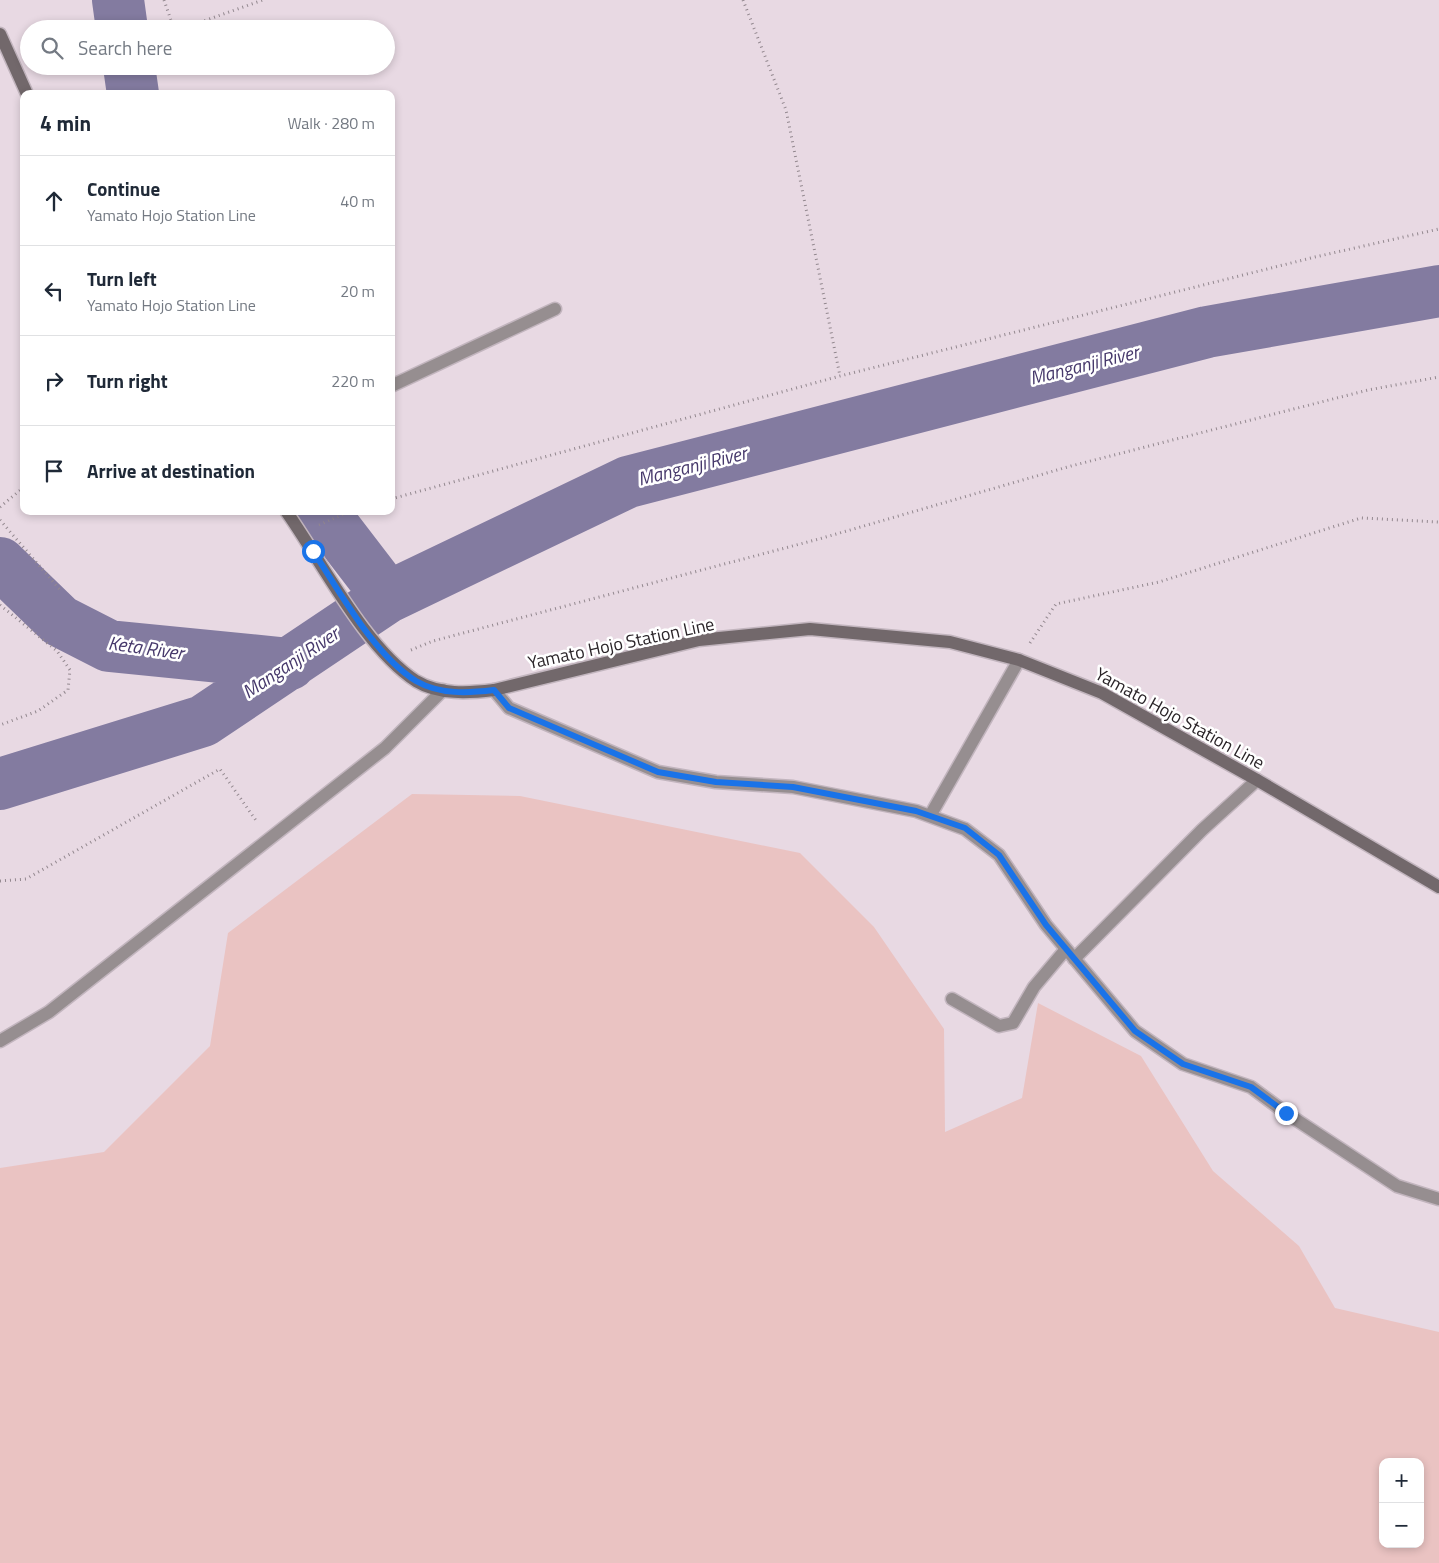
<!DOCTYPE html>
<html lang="en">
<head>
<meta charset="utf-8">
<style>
	:root { --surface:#fff; --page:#f2f2f3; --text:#1f2937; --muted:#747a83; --line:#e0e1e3 }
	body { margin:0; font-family:"Titillium Web",sans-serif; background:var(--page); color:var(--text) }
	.controls { position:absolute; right:15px; bottom:15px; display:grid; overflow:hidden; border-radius:10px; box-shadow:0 2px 8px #0003 }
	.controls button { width:45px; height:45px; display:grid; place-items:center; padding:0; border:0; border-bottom:1px solid var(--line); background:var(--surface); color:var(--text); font:25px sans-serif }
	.stop { position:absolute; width:15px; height:15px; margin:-11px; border:4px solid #1a73e8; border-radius:50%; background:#fff }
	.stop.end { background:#1a73e8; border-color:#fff; box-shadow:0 1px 5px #0008 }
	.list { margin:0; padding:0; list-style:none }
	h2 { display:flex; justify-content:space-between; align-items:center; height:65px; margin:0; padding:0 20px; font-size:21px }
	h2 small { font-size:16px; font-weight:400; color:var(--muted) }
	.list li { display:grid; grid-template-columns:32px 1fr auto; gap:15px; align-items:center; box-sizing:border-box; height:90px; padding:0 20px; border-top:1px solid var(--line) }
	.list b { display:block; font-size:19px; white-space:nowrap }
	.list p { margin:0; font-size:16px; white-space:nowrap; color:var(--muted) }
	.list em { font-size:16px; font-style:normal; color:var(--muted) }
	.icon { flex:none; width:28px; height:28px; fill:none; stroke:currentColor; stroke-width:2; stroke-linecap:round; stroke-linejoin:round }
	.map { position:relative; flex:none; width:1439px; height:1563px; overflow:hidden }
	.search { position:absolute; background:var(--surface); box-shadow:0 2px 8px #0003; left:20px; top:20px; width:375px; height:55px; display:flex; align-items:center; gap:12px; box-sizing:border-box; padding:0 18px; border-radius:28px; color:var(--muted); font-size:19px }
	.panel { position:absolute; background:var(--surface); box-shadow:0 2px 8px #0003; left:20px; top:90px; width:375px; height:425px; border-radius:10px }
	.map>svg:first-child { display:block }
	.green { fill:#eac3c2; fill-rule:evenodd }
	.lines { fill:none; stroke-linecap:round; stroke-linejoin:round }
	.river { stroke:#837ba0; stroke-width:52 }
	.service-casing { stroke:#c2b5be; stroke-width:15 }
	.minor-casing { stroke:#c2b5be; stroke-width:15 }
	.tertiary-casing { stroke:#c2b5be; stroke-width:15 }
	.secondary-casing { stroke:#c2b5be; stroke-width:15 }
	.path { stroke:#93888f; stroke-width:3; stroke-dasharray:1 4; stroke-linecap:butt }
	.service { stroke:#968e90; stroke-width:12 }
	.minor { stroke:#968e90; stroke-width:12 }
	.tertiary { stroke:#968e90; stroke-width:12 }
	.secondary { stroke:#72686b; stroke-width:12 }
	.route { stroke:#1a73e8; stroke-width:6 }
	.labels { text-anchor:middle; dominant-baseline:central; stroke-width:5; stroke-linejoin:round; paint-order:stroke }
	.street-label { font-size:18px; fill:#2a2428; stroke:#fff }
	.water-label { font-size:19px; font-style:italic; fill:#46386b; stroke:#fff }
</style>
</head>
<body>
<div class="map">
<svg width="1439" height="1563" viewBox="0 0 1439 1563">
	<rect width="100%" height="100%" fill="#e8d9e3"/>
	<!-- green -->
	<path class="green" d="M412 794 520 796 800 853 874 927 944 1029 945 1132 1022 1098 1038 1003 1141 1056 1213 1171 1299 1246 1335 1308 1439 1332V1563H0V1168L104 1152 210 1046 228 933ZM1383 1462H1420V1544H1383Z"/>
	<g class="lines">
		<!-- river -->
		<path class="river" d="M118 0 122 29
			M129 66 133 94
			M322 511 388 597
			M0 563 60 621 109 646 290 664
			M0 784 203 721 388 597 628 482 1207 332 1439 291"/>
		<defs>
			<path id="service" d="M391 386 555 309"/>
			<path id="minor" d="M494 690 509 708 658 772 716 782 793 787 916 811 965 829 999 855 1046 925 1135 1031 1183 1064 1251 1087 1286 1113 1397 1186 1439 1199
				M930 816 1019 660
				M1074 959 1202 830 1257 780
				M952 999 999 1026 1013 1023 1034 987 1066 949"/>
			<path id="tertiary" d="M0 1041 49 1012 385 748 443 690"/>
			<path id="secondary" d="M0 34 27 94
				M286 511C322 562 365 648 416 681 439 695 469 693 494 690L699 640 810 629 950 642 1019 660 1102 693 1257 780 1439 887"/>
		</defs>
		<!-- service casing -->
		<use href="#service" class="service-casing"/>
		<!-- minor casing -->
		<use href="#minor" class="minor-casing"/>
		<!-- tertiary casing -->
		<use href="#tertiary" class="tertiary-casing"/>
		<!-- secondary casing -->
		<use href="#secondary" class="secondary-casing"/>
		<!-- path -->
		<path class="path" d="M164 0 174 29
			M743 0 786 110 840 376
			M181 29 263 0
			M391 499 840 376 1315 257 1439 229
			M0 507 24 487
			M0 520 61 591
			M319 525 351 511
			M0 605 57 651 70 670 68 690 38 711 0 725
			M1030 643 1056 604 1159 582 1361 518 1439 522
			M411 650 433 641 819 539 1071 466 1368 390 1439 377
			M0 881 26 879 220 769 257 822"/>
		<!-- service -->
		<use href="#service" class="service"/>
		<!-- minor -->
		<use href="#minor" class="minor"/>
		<!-- tertiary -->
		<use href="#tertiary" class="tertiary"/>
		<!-- secondary -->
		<use href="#secondary" class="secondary"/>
	</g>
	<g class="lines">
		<!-- route -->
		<path class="route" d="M313 551C340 592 374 655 416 681 440 695 469 693 494 690L509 708 658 772 716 782 793 787 916 811 965 828 999 855 1046 925 1135 1031 1183 1064 1251 1087 1286 1113"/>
	</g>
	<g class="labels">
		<!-- street labels -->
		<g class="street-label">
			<text transform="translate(621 643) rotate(-12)">Yamato Hojo Station Line</text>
			<text transform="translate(1180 718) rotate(29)">Yamato Hojo Station Line</text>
		</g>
		<!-- water labels -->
		<g class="water-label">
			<text transform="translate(1084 364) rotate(-14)">Manganji River</text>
			<text transform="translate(692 465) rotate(-14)">Manganji River</text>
			<text transform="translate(146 647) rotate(8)">Keta River</text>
			<text transform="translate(290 662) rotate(-34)">Manganji River</text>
		</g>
	</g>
</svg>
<div class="controls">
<button>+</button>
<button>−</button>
</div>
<div class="stop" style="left:313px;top:551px"></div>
<div class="stop end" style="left:1286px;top:1113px"></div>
<div class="search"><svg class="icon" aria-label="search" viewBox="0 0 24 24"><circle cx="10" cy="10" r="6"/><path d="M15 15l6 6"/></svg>Search here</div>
<section class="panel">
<h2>4 min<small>Walk · 280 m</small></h2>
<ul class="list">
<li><svg class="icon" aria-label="ahead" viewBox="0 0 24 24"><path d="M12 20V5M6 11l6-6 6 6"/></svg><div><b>Continue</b><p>Yamato Hojo Station Line</p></div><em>40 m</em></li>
<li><svg class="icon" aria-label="left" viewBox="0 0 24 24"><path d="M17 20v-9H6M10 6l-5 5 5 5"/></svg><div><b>Turn left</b><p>Yamato Hojo Station Line</p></div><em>20 m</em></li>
<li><svg class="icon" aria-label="right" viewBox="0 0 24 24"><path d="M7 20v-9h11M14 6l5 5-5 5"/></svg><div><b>Turn right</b></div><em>220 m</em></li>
<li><svg class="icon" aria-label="arrive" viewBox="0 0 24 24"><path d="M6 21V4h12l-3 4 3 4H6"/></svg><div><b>Arrive at destination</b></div></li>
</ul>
</section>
</div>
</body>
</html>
